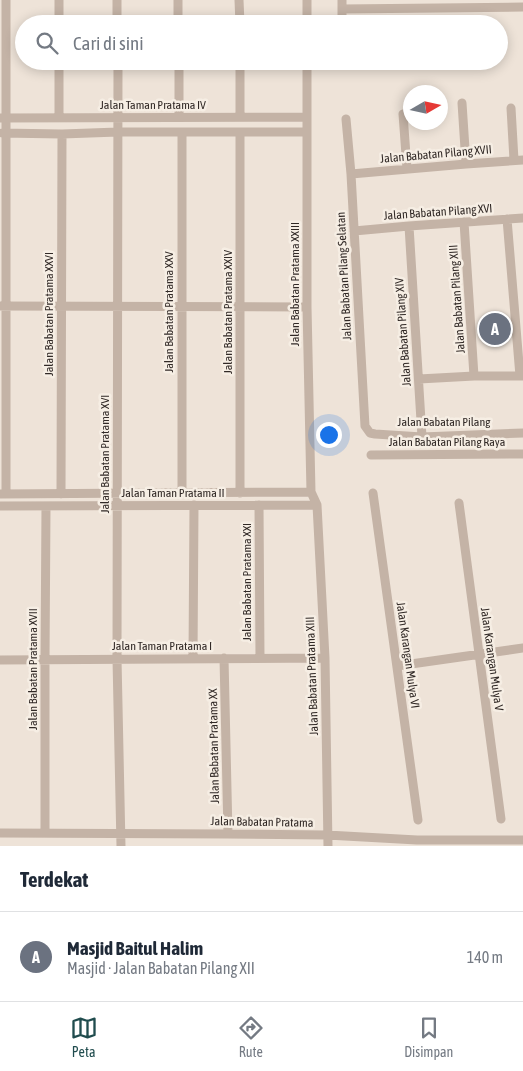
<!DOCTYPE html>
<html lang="id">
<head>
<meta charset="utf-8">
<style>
	:root { --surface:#fff; --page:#f6f6f7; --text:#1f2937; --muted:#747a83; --line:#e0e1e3; --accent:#204c4e }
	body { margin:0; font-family:"Asap Condensed",sans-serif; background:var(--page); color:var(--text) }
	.compass { position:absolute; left:403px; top:85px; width:45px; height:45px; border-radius:50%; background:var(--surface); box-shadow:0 2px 12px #0003; rotate:81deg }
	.you { position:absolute; left:328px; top:434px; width:18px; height:18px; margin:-12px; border:4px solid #fff; border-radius:50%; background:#1a73e8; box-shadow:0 0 0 8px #1a73e833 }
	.badge { display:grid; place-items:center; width:32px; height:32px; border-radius:50%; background:var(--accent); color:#fff; font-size:16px; font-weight:700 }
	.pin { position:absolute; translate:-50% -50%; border:2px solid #fff; box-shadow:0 1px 5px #0006 }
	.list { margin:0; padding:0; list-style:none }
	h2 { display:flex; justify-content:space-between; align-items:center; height:65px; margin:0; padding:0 20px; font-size:21px }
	h2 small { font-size:16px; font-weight:400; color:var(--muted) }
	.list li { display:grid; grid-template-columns:32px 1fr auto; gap:15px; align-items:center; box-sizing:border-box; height:90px; padding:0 20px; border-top:1px solid var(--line) }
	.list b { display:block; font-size:19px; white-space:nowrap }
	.list p { margin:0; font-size:16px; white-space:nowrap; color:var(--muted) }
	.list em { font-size:16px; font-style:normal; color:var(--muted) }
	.icon { flex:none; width:28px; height:28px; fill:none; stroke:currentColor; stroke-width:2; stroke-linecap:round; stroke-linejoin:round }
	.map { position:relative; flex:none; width:523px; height:846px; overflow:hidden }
	.search { position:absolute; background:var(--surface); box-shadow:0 2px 12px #0003; left:15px; right:15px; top:15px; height:55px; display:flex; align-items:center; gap:12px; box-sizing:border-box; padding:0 18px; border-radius:28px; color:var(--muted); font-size:19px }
	.sheet { height:155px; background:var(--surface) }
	nav { display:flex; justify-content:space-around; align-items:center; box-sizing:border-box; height:70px; border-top:1px solid var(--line); background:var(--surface); font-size:14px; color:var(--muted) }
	nav a { display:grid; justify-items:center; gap:2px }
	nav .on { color:var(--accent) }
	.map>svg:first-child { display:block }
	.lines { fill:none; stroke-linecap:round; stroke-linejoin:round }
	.minor { stroke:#c4b3a6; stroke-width:9 }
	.labels { text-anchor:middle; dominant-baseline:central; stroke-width:5; stroke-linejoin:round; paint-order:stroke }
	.street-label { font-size:12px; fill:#312926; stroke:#f6eee4 }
</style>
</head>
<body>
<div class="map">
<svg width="523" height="846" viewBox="0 0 523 846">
	<rect width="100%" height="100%" fill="#eee3d8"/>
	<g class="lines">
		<!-- minor -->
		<path class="minor" d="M6 0V494
			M59 0V24
			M117 0V24
			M178 0V24
			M239 0 240 24
			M307 0V24
			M342 0V24
			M342 9 523 7
			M59 61V118
			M118 61 117 659 121 846
			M179 61V117
			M240 61V117
			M307 61V307L311 492 317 505 325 658 328 846
			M462 103 466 164
			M511 108 514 160
			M403 114 407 169
			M0 118 307 117
			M346 119 351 174 365 426 370 433 375 434 422 437 523 433
			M240 132V493
			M2 133 62 134 118 132H307
			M351 174 466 164 523 160
			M507 219 520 376
			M464 222 474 376
			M409 226 422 437
			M354 231 409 226 523 218
			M0 306 307 307
			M419 379 474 376H523
			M371 455 523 454
			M182 493V132
			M373 493 418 820
			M0 494 311 492
			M61 494 62 134
			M459 503 501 819
			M259 505 260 658
			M0 506 317 505
			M224 658 228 834
			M193 659 194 505
			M0 660 325 658
			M397 666 523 648
			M0 833 228 834 327 835 417 840H523
			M45 833V660L46 506"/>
	</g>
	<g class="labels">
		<!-- street labels -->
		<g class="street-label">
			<text x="153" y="105">Jalan Taman Pratama IV</text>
			<text transform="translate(436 154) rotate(-5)">Jalan Babatan Pilang XVII</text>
			<text transform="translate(438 212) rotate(-4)">Jalan Babatan Pilang XVI</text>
			<text transform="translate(344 276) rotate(-93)">Jalan Babatan Pilang Selatan</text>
			<text transform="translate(295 284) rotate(-90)">Jalan Babatan Pratama XXIII</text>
			<text transform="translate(457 299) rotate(-94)">Jalan Babatan Pilang XIII</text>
			<text transform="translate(169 312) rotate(-90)">Jalan Babatan Pratama XXV</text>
			<text transform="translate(228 312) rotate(-90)">Jalan Babatan Pratama XXIV</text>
			<text transform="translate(49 314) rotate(-90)">Jalan Babatan Pratama XXVI</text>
			<text transform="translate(403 332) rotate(-94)">Jalan Babatan Pilang XIV</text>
			<text x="444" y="422">Jalan Babatan Pilang</text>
			<text x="447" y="442">Jalan Babatan Pilang Raya</text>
			<text transform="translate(105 454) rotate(-90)">Jalan Babatan Pratama XVI</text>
			<text x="173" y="493">Jalan Taman Pratama II</text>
			<text transform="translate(247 582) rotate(-90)">Jalan Babatan Pratama XXI</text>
			<text x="162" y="646">Jalan Taman Pratama I</text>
			<text transform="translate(408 655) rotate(82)">Jalan Karangan Mulya VI</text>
			<text transform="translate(492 659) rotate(82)">Jalan Karangan Mulya V</text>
			<text transform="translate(33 669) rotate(-90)">Jalan Babatan Pratama XVII</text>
			<text transform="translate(312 676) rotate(-92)">Jalan Babatan Pratama XIII</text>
			<text transform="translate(214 746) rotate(-91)">Jalan Babatan Pratama XX</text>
			<text transform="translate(262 822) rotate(1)">Jalan Babatan Pratama</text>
		</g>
	</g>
</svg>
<svg class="compass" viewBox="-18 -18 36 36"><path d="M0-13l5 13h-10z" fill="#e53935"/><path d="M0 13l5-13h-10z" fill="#747a83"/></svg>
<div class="you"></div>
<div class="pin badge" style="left:495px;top:329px;background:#6b7280">A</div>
<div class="search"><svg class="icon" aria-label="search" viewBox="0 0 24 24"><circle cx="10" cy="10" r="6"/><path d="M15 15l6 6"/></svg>Cari di sini</div>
</div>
<section class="sheet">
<h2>Terdekat<small></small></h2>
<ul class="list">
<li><span class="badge" style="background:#6b7280">A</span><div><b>Masjid Baitul Halim</b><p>Masjid · Jalan Babatan Pilang XII</p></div><em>140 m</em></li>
</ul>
</section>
<nav>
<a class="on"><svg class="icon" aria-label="map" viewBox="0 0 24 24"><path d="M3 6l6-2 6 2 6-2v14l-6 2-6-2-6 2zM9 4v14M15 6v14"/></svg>Peta</a>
<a><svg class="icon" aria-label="directions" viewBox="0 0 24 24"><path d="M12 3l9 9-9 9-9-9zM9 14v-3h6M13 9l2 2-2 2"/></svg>Rute</a>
<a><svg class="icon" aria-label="saved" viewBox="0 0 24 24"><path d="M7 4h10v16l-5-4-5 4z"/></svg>Disimpan</a>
</nav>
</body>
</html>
